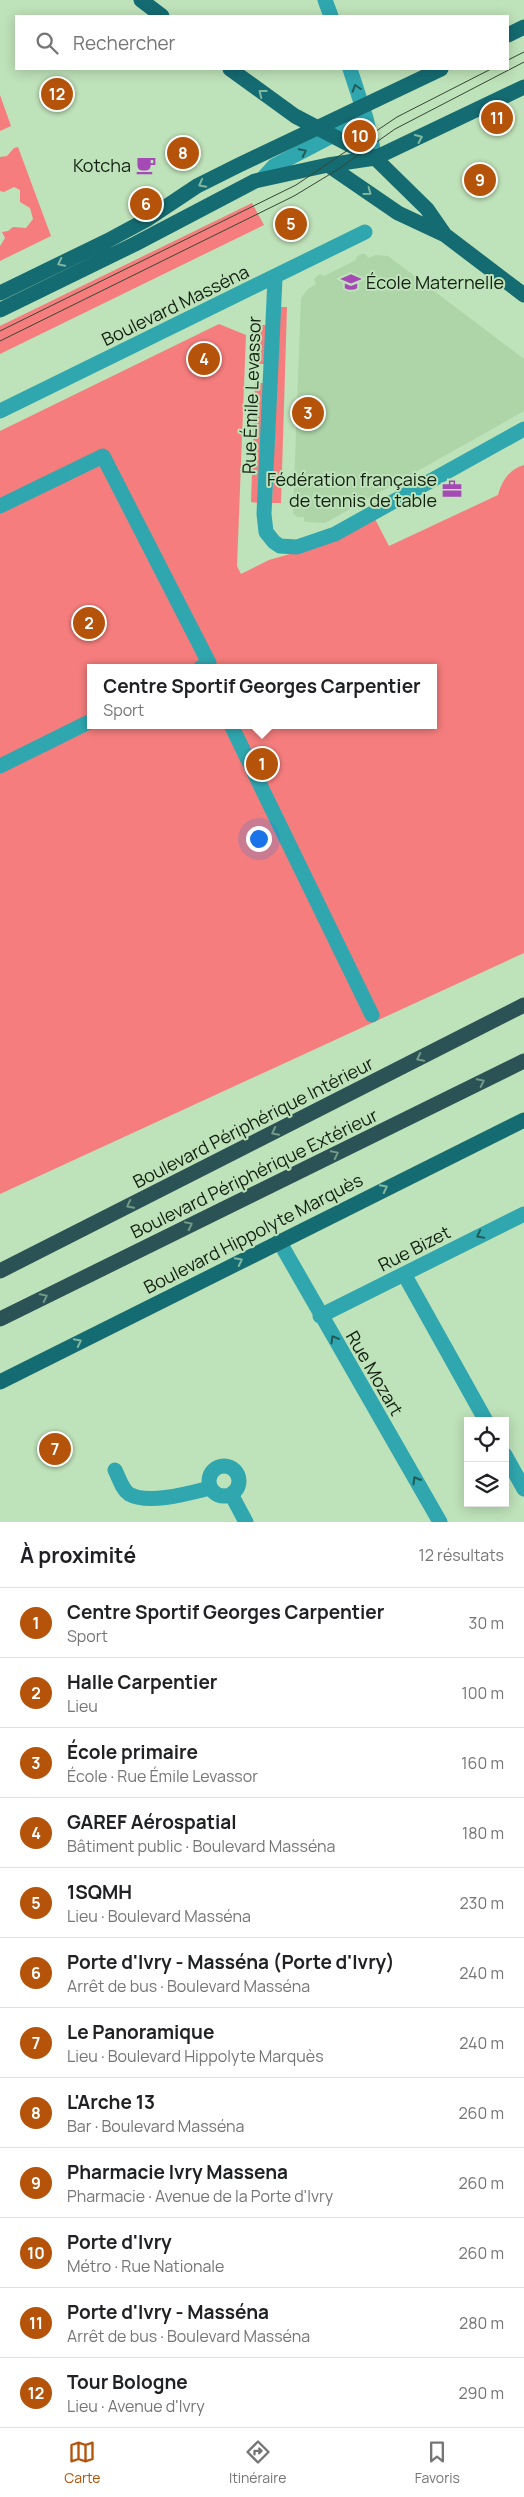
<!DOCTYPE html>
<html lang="fr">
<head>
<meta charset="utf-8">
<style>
	:root { --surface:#fff; --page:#f2f2f2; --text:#202124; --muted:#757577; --line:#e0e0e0; --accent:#b45309 }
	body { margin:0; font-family:Manrope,sans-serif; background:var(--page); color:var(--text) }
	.controls { position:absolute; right:15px; bottom:15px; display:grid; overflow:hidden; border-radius:0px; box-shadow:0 2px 12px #0003 }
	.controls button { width:45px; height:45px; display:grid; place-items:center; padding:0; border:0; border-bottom:1px solid var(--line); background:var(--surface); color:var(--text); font:25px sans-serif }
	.you { position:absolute; left:258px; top:838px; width:18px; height:18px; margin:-12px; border:4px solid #fff; border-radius:50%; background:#1a73e8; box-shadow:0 0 0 8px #1a73e833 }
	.badge { display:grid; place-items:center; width:32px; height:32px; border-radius:50%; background:var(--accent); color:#fff; font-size:16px; font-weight:700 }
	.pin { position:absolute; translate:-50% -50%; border:2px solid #fff; box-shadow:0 1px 5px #0006 }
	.popup { position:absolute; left:87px; top:664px; width:350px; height:65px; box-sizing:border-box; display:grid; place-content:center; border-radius:0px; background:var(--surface); filter:drop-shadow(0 1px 4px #0005); font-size:16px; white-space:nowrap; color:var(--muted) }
	.popup b { font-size:19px; color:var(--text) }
	.popup::after { content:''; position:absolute; left:50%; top:100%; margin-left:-10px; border:10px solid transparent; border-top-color:var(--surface) }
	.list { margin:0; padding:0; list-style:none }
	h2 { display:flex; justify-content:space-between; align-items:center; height:65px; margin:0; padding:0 20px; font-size:21px }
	h2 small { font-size:16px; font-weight:400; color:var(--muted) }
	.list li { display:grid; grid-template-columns:32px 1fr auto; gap:15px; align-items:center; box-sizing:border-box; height:70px; padding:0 20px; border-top:1px solid var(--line) }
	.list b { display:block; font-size:19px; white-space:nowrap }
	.list p { margin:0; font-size:16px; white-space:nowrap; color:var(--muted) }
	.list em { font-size:16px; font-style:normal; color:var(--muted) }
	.icon { flex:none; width:28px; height:28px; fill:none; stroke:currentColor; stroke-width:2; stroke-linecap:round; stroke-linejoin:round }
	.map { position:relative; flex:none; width:524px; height:1522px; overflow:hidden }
	.search { position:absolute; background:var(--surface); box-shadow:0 2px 12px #0003; left:15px; right:15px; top:15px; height:55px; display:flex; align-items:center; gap:12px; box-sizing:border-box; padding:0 18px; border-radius:0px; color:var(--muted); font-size:19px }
	.sheet { height:905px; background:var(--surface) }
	nav { display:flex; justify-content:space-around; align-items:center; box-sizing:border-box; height:70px; border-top:1px solid var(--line); background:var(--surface); font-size:14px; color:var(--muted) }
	nav a { display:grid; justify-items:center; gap:2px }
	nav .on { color:var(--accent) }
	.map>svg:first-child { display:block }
	.built { fill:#add5a8 }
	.green { fill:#f67d7d; fill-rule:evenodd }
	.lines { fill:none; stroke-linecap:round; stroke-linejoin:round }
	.minor { stroke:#30a7af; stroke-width:15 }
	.major { stroke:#146b71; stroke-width:15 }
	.highway { stroke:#2b5356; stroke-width:15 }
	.tram { stroke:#354733; stroke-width:1 }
	.oneway { stroke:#205c58 }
	.oneway2 { stroke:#82b8a0 }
	.oneway3 { stroke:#749a88 }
	.labels { text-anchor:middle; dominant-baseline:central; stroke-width:4; stroke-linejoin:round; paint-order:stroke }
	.poi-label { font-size:18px; fill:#121f11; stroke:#bee2b9; text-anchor:end }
	.street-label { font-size:18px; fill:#121f11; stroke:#bee2b9 }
</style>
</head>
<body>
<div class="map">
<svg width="524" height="1522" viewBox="0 0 524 1522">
	<rect width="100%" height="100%" fill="#bee2b9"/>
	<!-- built -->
	<path class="built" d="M362 254H366L368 258 376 255 388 256 524 359V411L325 523 307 522 304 521V517H298L293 514 301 298 308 289 316 284 314 279 316 277 320 274 324 276 356 260 357 256Z"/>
	<!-- green -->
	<path class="green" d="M0 95 11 126 0 131Z
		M18 147 51 236 0 261V246L5 238 2 232 8 231 13 227 26 228 33 219 30 208 20 202V190L14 187 4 192 0 191V157L7 156 14 148Z
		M252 203 264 225 0 354V326Z
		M279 307H287L281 503H272Z
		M219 324 246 335 237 566 241 574 269 560 335 541 375 519 389 546 498 495C502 481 509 469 524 465V953L0 1194V431ZM91 668H433V725H91Z
		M258 325H266L265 364H256Z
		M255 383H264L259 503 251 502Z"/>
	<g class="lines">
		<!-- minor -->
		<path class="minor" d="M325 0 331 16
			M350 69 366 118 375 158
			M263 178 274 166 366 118
			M275 278 264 514 266 532 274 542 280 546 297 547 335 534 524 429
			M0 411 365 232
			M0 506 103 456 209 663 200 668
			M231 725 372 1015
			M0 766 91 721
			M279 1241 440 1522
			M404 1274 486 1421
			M320 1316 524 1214
			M505 1455 524 1489
			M209 1481a15 15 0 1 1 30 0a15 15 0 1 1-30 0Z
			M115 1470C119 1478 122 1489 129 1494 148 1505 190 1493 210 1488
			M231 1494 246 1522"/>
		<!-- major -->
		<path class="major" d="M141 0 162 16
			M508 35 524 27
			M230 69 295 116 375 158 427 209 445 235
			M328 165 398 213 445 235 524 295
			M0 293 107 241 146 220 197 186 239 165 441 69
			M0 310 135 244 255 181 328 165 375 158 524 87
			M0 1382 524 1120"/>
		<!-- highway -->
		<path class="highway" d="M0 1271 524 1005
			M0 1319 524 1061"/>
		<!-- tram -->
		<path class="tram" d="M508 60 524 52
			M0 331 296 185 397 117 491 69
			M0 341 294 196 337 170 395 129 524 62"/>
	</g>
	<!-- one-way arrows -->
	<defs><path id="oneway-chevron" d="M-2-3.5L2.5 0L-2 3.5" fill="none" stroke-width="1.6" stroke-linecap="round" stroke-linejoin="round" transform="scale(1.25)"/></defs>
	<g class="oneway">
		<use href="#oneway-chevron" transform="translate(356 88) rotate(-108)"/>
		<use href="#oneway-chevron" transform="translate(303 152) rotate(-26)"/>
		<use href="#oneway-chevron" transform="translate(480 1235) rotate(153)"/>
		<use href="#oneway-chevron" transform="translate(334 1339) rotate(-120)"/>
		<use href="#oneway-chevron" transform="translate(416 1480) rotate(-120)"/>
	</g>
	<g class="oneway2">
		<use href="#oneway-chevron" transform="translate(262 93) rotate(-142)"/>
		<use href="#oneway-chevron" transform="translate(419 138) rotate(-24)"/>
		<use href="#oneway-chevron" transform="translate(202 184) rotate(152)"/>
		<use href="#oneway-chevron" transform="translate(368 192) rotate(36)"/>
		<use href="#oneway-chevron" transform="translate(61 263) rotate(154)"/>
		<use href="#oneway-chevron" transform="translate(384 1188) rotate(-27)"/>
		<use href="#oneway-chevron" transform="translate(239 1261) rotate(-27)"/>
		<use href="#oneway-chevron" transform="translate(78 1342) rotate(-27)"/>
	</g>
	<g class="oneway3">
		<use href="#oneway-chevron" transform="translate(420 1058) rotate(153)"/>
		<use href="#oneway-chevron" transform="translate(481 1082) rotate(-26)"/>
		<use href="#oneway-chevron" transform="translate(275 1132) rotate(153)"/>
		<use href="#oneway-chevron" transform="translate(335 1154) rotate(-26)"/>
		<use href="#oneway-chevron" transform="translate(130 1205) rotate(153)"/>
		<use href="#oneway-chevron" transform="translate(189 1225) rotate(-26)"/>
		<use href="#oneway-chevron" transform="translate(44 1297) rotate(-26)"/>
	</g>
	<!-- icons -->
	<defs>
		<symbol id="cafe-bare" viewBox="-9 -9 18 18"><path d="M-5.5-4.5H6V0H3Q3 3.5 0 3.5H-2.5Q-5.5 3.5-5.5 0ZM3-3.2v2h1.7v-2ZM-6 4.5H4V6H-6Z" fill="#a54ab5" stroke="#bee2b9" stroke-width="2.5" paint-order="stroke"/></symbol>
		<symbol id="school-bare" viewBox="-9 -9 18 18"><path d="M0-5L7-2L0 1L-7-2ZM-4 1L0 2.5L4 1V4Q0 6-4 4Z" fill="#a54ab5" stroke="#bee2b9" stroke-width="2.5" paint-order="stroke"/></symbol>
		<symbol id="office-bare" viewBox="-9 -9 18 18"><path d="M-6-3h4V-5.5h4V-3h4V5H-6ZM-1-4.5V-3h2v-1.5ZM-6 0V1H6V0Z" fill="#a54ab5" stroke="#bee2b9" stroke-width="2.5" paint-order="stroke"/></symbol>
	</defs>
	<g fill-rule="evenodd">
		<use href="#cafe-bare" x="132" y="151" width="28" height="28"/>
		<use href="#school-bare" x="337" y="268" width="28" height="28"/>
		<use href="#office-bare" x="438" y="475" width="28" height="28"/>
	</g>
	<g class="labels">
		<!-- poi labels -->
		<g class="poi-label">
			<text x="131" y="165">Kotcha</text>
			<text x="366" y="282" text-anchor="start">École Maternelle</text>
			<text x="437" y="479">Fédération française<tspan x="437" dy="21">de tennis de table</tspan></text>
		</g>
		<!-- street labels -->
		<g class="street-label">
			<text transform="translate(175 305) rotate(-26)">Boulevard Masséna</text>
			<text transform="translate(251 395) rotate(-88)">Rue Émile Levassor</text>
			<text transform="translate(253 1122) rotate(-27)">Boulevard Périphérique Intérieur</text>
			<text transform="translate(254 1173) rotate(-26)">Boulevard Périphérique Extérieur</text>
			<text transform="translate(253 1233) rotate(-27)">Boulevard Hippolyte Marquès</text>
			<text transform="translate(414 1248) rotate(-27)">Rue Bizet</text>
			<text transform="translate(375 1373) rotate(60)">Rue Mozart</text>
		</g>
	</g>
</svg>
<div class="controls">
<button><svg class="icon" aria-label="locate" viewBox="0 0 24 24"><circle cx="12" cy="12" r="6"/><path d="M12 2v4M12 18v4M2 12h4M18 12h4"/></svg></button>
<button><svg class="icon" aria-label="layers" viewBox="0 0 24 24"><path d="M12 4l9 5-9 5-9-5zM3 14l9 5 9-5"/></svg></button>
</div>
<div class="you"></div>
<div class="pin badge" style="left:262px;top:764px">1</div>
<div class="popup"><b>Centre Sportif Georges Carpentier</b>Sport</div>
<div class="pin badge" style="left:89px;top:623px">2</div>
<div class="pin badge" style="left:308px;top:413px">3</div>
<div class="pin badge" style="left:204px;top:359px">4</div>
<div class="pin badge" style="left:291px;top:224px">5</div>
<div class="pin badge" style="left:146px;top:204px">6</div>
<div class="pin badge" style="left:55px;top:1449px">7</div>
<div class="pin badge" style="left:183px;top:153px">8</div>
<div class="pin badge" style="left:480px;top:180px">9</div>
<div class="pin badge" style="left:360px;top:136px">10</div>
<div class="pin badge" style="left:497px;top:118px">11</div>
<div class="pin badge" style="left:57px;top:94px">12</div>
<div class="search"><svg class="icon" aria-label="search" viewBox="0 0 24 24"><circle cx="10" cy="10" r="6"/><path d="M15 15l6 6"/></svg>Rechercher</div>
</div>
<section class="sheet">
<h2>À proximité<small>12 résultats</small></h2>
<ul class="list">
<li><span class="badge">1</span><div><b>Centre Sportif Georges Carpentier</b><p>Sport</p></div><em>30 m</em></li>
<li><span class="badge">2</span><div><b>Halle Carpentier</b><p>Lieu</p></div><em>100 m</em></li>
<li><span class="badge">3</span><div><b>École primaire</b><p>École · Rue Émile Levassor</p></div><em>160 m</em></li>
<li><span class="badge">4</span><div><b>GAREF Aérospatial</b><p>Bâtiment public · Boulevard Masséna</p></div><em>180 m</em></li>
<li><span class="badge">5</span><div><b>1SQMH</b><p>Lieu · Boulevard Masséna</p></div><em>230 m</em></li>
<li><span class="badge">6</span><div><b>Porte d'Ivry - Masséna (Porte d'Ivry)</b><p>Arrêt de bus · Boulevard Masséna</p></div><em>240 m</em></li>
<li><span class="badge">7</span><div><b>Le Panoramique</b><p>Lieu · Boulevard Hippolyte Marquès</p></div><em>240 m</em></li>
<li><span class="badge">8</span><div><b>L'Arche 13</b><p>Bar · Boulevard Masséna</p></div><em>260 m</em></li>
<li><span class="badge">9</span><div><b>Pharmacie Ivry Massena</b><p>Pharmacie · Avenue de la Porte d'Ivry</p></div><em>260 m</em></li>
<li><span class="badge">10</span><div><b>Porte d'Ivry</b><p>Métro · Rue Nationale</p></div><em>260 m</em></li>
<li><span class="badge">11</span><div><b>Porte d'Ivry - Masséna</b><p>Arrêt de bus · Boulevard Masséna</p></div><em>280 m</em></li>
<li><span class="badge">12</span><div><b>Tour Bologne</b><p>Lieu · Avenue d'Ivry</p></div><em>290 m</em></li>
</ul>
</section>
<nav>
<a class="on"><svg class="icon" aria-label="map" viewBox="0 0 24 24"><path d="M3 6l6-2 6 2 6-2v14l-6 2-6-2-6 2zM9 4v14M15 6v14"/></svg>Carte</a>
<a><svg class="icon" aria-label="directions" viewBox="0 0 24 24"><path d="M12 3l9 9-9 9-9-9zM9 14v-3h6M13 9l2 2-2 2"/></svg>Itinéraire</a>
<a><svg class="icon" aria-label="saved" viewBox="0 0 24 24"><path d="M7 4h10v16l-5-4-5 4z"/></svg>Favoris</a>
</nav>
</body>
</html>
